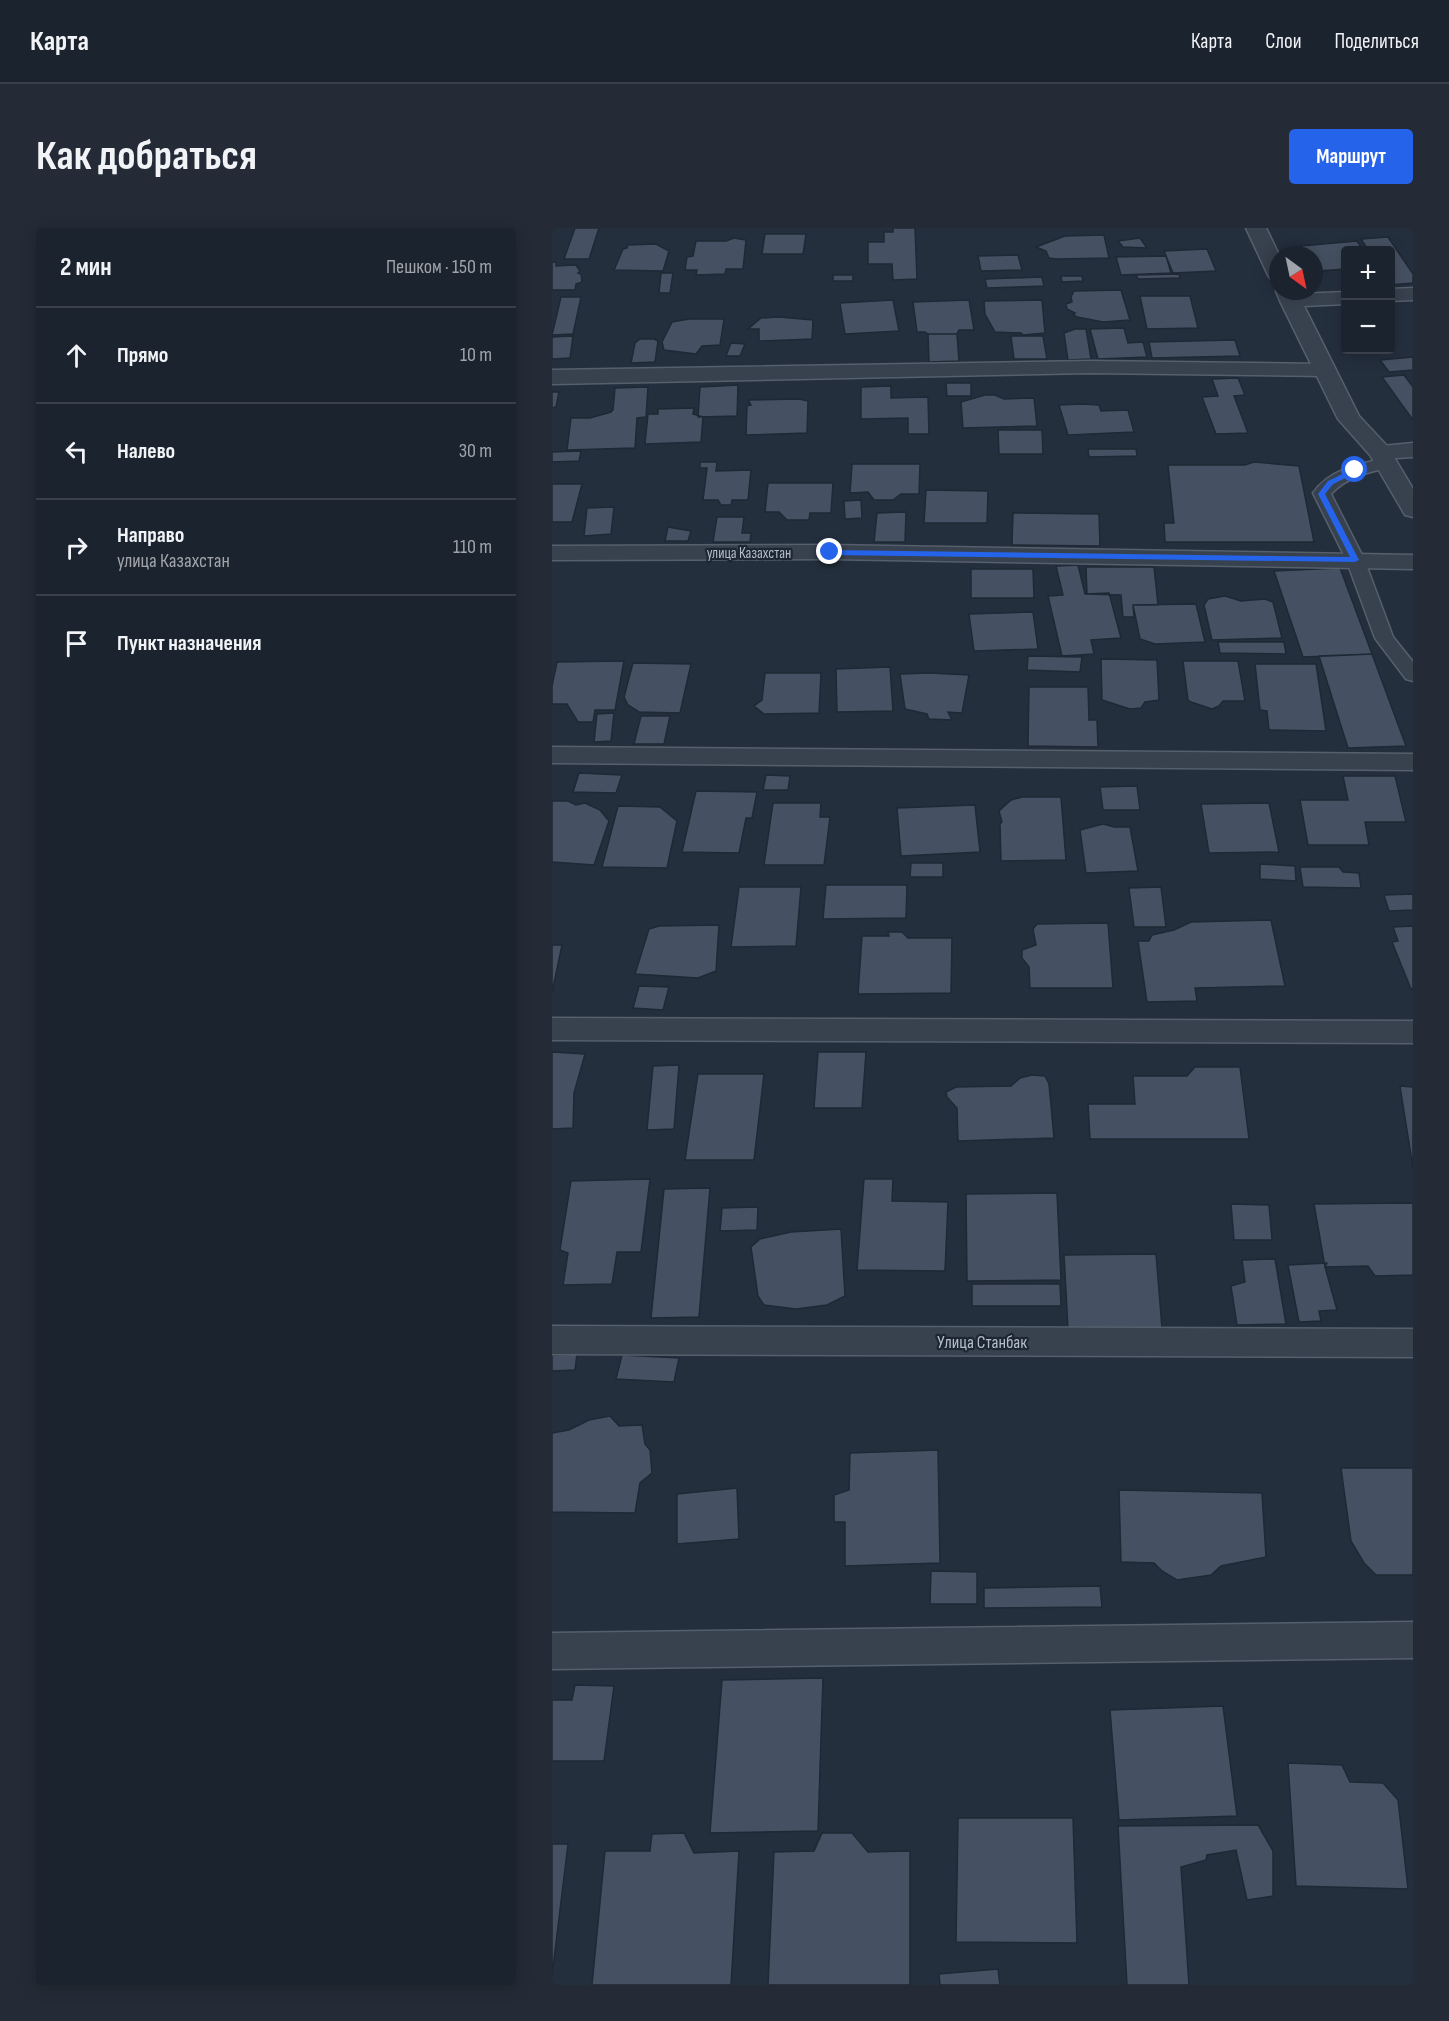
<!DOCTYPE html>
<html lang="ru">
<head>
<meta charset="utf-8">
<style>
	:root { --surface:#1b232e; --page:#242b36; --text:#f1f3f6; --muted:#a0a4aa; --line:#39404a; --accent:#2563eb }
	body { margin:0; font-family:"Sofia Sans Condensed",sans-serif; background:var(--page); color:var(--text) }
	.controls { position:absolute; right:18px; top:18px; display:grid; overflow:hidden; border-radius:6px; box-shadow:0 3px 15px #0003 }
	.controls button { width:54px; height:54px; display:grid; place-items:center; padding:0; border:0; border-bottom:2px solid var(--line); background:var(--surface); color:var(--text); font:30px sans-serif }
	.compass { position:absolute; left:717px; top:18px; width:54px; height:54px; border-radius:50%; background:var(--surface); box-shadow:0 3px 15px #0003; rotate:147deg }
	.stop { position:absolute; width:18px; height:18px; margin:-14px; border:4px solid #2563eb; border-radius:50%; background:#fff }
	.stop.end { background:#2563eb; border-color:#fff; box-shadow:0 2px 6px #0008 }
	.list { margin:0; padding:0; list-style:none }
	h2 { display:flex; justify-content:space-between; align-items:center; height:78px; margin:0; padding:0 24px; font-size:26px }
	h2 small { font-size:20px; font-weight:400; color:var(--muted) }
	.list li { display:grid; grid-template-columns:39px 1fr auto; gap:18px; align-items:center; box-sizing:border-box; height:96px; padding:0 24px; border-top:2px solid var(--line) }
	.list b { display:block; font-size:22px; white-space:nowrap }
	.list p { margin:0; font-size:20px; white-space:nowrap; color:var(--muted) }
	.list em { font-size:20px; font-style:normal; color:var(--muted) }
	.icon { flex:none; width:33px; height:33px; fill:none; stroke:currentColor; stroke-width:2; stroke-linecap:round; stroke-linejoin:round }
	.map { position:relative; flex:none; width:861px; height:1757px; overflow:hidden; border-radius:6px }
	header { display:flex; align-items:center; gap:36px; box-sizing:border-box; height:84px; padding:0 30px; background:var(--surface); border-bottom:2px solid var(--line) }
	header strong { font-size:28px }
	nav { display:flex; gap:33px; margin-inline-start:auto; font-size:21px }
	.intro { display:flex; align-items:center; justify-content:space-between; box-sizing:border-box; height:144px; padding:0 36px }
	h1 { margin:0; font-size:42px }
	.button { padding:15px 27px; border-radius:6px; background:var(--accent); color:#fff; font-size:21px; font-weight:700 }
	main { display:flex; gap:36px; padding:0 36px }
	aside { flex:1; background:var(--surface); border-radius:6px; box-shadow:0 3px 15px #0003 }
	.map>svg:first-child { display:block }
	.building { fill:#455162; stroke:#1f2835; stroke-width:1.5 }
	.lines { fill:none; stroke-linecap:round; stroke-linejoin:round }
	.service-casing { stroke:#565f6c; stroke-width:3 }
	.minor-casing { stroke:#565f6c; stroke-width:3 }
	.tertiary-casing { stroke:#565f6c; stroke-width:3 }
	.service { fill:#38414e; fill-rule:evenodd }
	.minor { fill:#38414e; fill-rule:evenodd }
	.tertiary { fill:#38414e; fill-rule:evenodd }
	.route { fill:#2563eb }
	.labels { text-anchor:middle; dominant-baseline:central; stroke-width:4.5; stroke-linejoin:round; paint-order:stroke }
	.far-street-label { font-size:15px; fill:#b4bcc9; stroke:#1d2633 }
	.street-label { font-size:18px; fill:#b4bcc9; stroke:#1d2633 }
</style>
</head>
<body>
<header>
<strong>Карта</strong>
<nav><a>Карта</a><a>Слои</a><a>Поделиться</a></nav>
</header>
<div class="intro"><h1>Как добраться</h1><a class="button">Маршрут</a></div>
<main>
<aside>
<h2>2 мин<small>Пешком · 150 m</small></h2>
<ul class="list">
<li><svg class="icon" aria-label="ahead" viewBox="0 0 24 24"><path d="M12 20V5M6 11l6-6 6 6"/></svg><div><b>Прямо</b></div><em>10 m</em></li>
<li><svg class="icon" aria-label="left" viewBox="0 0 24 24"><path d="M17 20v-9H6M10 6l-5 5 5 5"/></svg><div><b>Налево</b></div><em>30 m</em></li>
<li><svg class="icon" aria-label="right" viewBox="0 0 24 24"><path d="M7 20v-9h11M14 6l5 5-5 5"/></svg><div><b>Направо</b><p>улица Казахстан</p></div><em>110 m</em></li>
<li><svg class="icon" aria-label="arrive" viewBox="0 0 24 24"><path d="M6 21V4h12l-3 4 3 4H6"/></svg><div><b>Пункт назначения</b></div></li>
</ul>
</aside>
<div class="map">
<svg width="861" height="1757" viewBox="0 0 861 1757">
	<rect width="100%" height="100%" fill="#242f3e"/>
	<!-- building -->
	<path class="building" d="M23 0H47L37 31H12Z
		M341 0H363L365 51 341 52 340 36H316V14H332V4H341Z
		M213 6H254L251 26H210Z
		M552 7 557 30 505 31 497 30 494 23 484 19 513 8Z
		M836 9 861 46V55L839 57 838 22H816L809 11Z
		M182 10 194 12 191 41H174L173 46 144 47 145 42H133L135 29 141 28 144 13H174Z
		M588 10 595 20 571 19 566 13Z
		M805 13 811 22H794V41L766 43 762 37V27H755L749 18Z
		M104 16 117 23 111 43 62 42 71 21 75 20 76 17Z
		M655 21 664 43 621 45 612 23Z
		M466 27 470 42 429 43 426 28Z
		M614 28 619 45 569 47 564 29Z
		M0 34H4V38L24 37 28 43 26 45 29 46 30 54 24 56 23 62H0Z
		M109 45H121L118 65H107Z
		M627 46 628 50 586 51 584 47Z
		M281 47H301V53H281Z
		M509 48H530L531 53 510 54Z
		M490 49 492 58 435 60 433 51Z
		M569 62 578 92 551 94 525 89 521 86 523 85 515 81 514 76 520 74 519 69 522 63Z
		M588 68H638L646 100 595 101Z
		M9 69H29L21 106 0 107Z
		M341 72 347 103 293 106 288 75Z
		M417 72 422 102H407L405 106H376L373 104H365L361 74Z
		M490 72 493 105 471 107 469 105 443 104 433 86 432 73Z
		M227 89 261 92 260 111 207 113V101H196L209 90Z
		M137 91H172L168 117 150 118 144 126 112 122 110 114 120 94Z
		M572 100 576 115 591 114 595 129 546 131 538 101Z
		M523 101H534L539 131 516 132 512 105Z
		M376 106H405L407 133 377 134Z
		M21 108 18 130 0 131V109Z
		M459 108H491L495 131H462Z
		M88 111H102L106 113 103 134 79 135 83 115Z
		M683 112 688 128 600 130 597 114Z
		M179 115 193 116 188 128H174Z
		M861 129V142L837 144 828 132Z
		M852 147 861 159V192L830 149Z
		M686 150 693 167 682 168 696 205 664 206 650 169 666 168 660 151Z
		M394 155H419V168H395Z
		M186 157 185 188 146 189 148 159Z
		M339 158V170L376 169 377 206H356V190L309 191V159Z
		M96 159 94 189 85 190 83 220 15 222 19 190H38L59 184 61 182 63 160Z
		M0 164H7L4 179 0 180Z
		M433 167H443L452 171 482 170 485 198 411 200 409 174Z
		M247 171 256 173 255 205 194 207 195 178 199 177 196 172Z
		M530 176 547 177 549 183 576 182 582 204 516 207 507 177Z
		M142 180 141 186 151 189 149 214 93 216 96 186H106V181Z
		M446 202H490L491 226H447Z
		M536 221H584L585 228 537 229Z
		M29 223 27 233 0 234V224Z
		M148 234H165L164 243 199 242 196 272H180L179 277H169L166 272H151L155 240H148Z
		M702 234 747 238 762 314H613L612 295H622L616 237H693Z
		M300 236H368L367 266H349L341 272H322L316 264 298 265Z
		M216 255H281L279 285H258L257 292H235L227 284H213Z
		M0 256H30L20 294H0Z
		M374 262 436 263 435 295H372Z
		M309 272 310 290 293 291 292 273Z
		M62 279 59 306 32 308 35 280Z
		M354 284 353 314H322L325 285Z
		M461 285 547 286 548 318 460 317Z
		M165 289H192L190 305H199L198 314H161Z
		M116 299 139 303 136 313H113Z
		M526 337 533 366 557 365 569 410 539 412 542 426 510 428 496 368 511 367 504 338Z
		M534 339H602L606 377H581L582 389H571L569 367 535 366Z
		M788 340 820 426 751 429 722 343Z
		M419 341H481L482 370H419Z
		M673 368 689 373 713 371 721 374 730 410 660 412 652 377 656 371Z
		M644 376 653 414 603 416 588 411 581 377Z
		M481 384 486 421 422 423 417 386Z
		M666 414H732L734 426 668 425Z
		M820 426 854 518 796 520 767 428Z
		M476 428 530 429 528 444 475 442Z
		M549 431 605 432 607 472 593 474 589 480 578 481 550 472Z
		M72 433 63 482H43L41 494H26L15 476H0V458L5 434Z
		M631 433H686L693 473H671L667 478 660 481 639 474 636 472Z
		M81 435 139 436 128 485 87 484 76 477 72 469Z
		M703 436H764L774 503 717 502 715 483 708 482Z
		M338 439 341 483 285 484 284 441Z
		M213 445H269L267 485 212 486 202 478 210 472Z
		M377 445 417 447 410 485 396 484 400 492 377 491 375 486 353 481 348 446Z
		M477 459H536L537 492H545L546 519 476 518Z
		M62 485 59 513 42 514 45 486Z
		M89 488H118L112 516H82Z
		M27 545 70 547 64 565 21 564Z
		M214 547 238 548 236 562H211Z
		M791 548H843L854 594H813L817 617H756L748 572H796Z
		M585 558 588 582H551L548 559Z
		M144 563 205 564 200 590H194L187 625 130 624Z
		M470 569H509L514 632 449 633 448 596 450 594 447 583 459 572Z
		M0 573H16L24 577 33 575 48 582 57 593 42 637 0 634Z
		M221 575H269L268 589H278L272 637H212Z
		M717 575 727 624 657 625 649 576Z
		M423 577 428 624 349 628 345 580Z
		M66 578 108 579 125 593 115 640 50 639Z
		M551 596 562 599H578L586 643 534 645 528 602Z
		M359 635H391V649H358Z
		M708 636 743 638 744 653 708 651Z
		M748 639H787L791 644 807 645 809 660 751 659Z
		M274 657H355L354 690 271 691Z
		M187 659H249L244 718 179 719Z
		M609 659 614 699H582L577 660Z
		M861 666V682L837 683 832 667Z
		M719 692 733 758 643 760 645 773 595 774 586 713H597L600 707 622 702 639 694Z
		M556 695 561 760H478L477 739 470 730V722L484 717 481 701 485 696Z
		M167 697 164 743 146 750 83 746 97 701 107 698Z
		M861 698V761H859L840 714 846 713 841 699Z
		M336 704H350L356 710H400L399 765 306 766 310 708H337Z
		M0 717H10L0 765Z
		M87 758 117 759 111 782 81 780Z
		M0 824 33 826 22 865 21 900 0 901Z
		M266 824H314L310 880H262Z
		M127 837 122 901 95 902 101 838Z
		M643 839H688L697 911H538L536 876H583L581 848H635Z
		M146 846H212L202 932H133Z
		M480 847 493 848 497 856 502 910 406 913 405 880 395 869 394 864 404 859 459 858 468 850Z
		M848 858 861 859V940Z
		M98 951 89 1024H65L60 1056 11 1057 16 1025 8 1022 19 953Z
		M312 951H341L340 973 396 974 393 1043 305 1042Z
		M158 960 147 1089 99 1090 112 961Z
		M505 965 509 1052 415 1053 414 966Z
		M861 975V1047L823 1048 816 1038 773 1039 762 976Z
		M679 976 717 977 720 1012H682Z
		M206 979 205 1002 168 1003 170 980Z
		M289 1001 293 1068 275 1077 244 1081 212 1077 206 1068 199 1019 208 1011 239 1004Z
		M604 1026 610 1100 516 1101 512 1027Z
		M723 1031 734 1096 685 1097 679 1058 693 1054 690 1032Z
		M775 1035 773 1039 785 1082 767 1083 769 1093 747 1094 736 1037Z
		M420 1056H508L509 1078H420Z
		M25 1126 23 1142 0 1143V1127Z
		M70 1127 127 1130 122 1154 64 1151Z
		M58 1188 67 1198 90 1197 93 1216 98 1222 100 1245 88 1255 83 1285 0 1284V1205L17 1202 37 1192Z
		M386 1222 388 1335 293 1338V1294H282V1267L297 1262 298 1225Z
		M789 1240H861V1347H824L812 1335 799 1313Z
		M185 1260 187 1311 125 1316V1266Z
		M567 1262 710 1265 714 1329 669 1338 659 1347 625 1352 610 1343 602 1335 569 1334Z
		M379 1343 425 1344V1376H378Z
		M548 1358 550 1379 432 1380V1360Z
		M271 1450 266 1603 158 1605 170 1452Z
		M23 1457 62 1458 52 1533H0V1472H20Z
		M671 1478 685 1588 567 1592 558 1482Z
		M736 1535 790 1537 798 1554 831 1555 846 1572 856 1661 744 1658Z
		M406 1590H521L525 1715 404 1714Z
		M706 1597 721 1623V1668L695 1672 684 1622 655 1627 654 1632 629 1639 637 1757H575L566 1598Z
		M132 1605 142 1625 187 1623 179 1757H40L53 1623H98L100 1606Z
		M270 1605H300L316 1624 358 1623V1757H216L222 1624 262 1623Z
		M0 1616H16L0 1748Z
		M446 1741 448 1757H388L387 1746Z"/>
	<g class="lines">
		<defs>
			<path id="service" d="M834 230 840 231 842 235 840 239C818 244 795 248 779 266L812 331 841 409 861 434V453L854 451 823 410 794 331 761 265C778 241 807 236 834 230Z"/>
			<path id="minor" d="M538 133 772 136 780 137 783 142 780 147 772 148 538 145 0 156V142Z
				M861 215V229L828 231 820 229 817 224 820 219Z
				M278 317 861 327V341L278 331 0 332V318Z
				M0 519 861 526V542L0 535Z
				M0 790 861 793V815L0 812Z
				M0 1098 861 1101V1129L0 1126Z
				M861 1394V1430L0 1441V1405Z"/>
			<path id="tertiary" d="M694 0H714L727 27 726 53 719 51 716 47Z
				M726 60V63H744L746 66 794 64V76L752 78 807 188 836 219 861 261V289L853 287 818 227 786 191 728 73 724 63Z
				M861 60V72L838 73V61Z"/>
		</defs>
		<!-- service casing -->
		<use href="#service" class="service-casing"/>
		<!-- minor casing -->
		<use href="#minor" class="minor-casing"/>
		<!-- tertiary casing -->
		<use href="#tertiary" class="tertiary-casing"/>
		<!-- service -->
		<use href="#service" class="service"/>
		<!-- minor -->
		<use href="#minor" class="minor"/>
		<!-- tertiary -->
		<use href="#tertiary" class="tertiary"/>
	</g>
	<!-- route -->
	<path class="route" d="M803 240 806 244 781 256 773 266 807 332 803 334 278 327 274 324 278 322 798 329 766 266 776 253Z"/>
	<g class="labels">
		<!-- far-street labels -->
		<g class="far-street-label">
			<text x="197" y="325">улица Казахстан</text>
		</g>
		<!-- street labels -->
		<g class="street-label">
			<text x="430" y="1114">Улица Станбак</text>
		</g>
	</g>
</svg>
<div class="controls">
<button>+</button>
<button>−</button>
</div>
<svg class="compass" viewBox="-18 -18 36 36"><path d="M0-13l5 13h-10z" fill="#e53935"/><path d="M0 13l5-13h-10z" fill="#a0a4aa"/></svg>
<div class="stop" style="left:803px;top:242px"></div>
<div class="stop end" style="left:278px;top:324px"></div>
</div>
</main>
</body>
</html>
